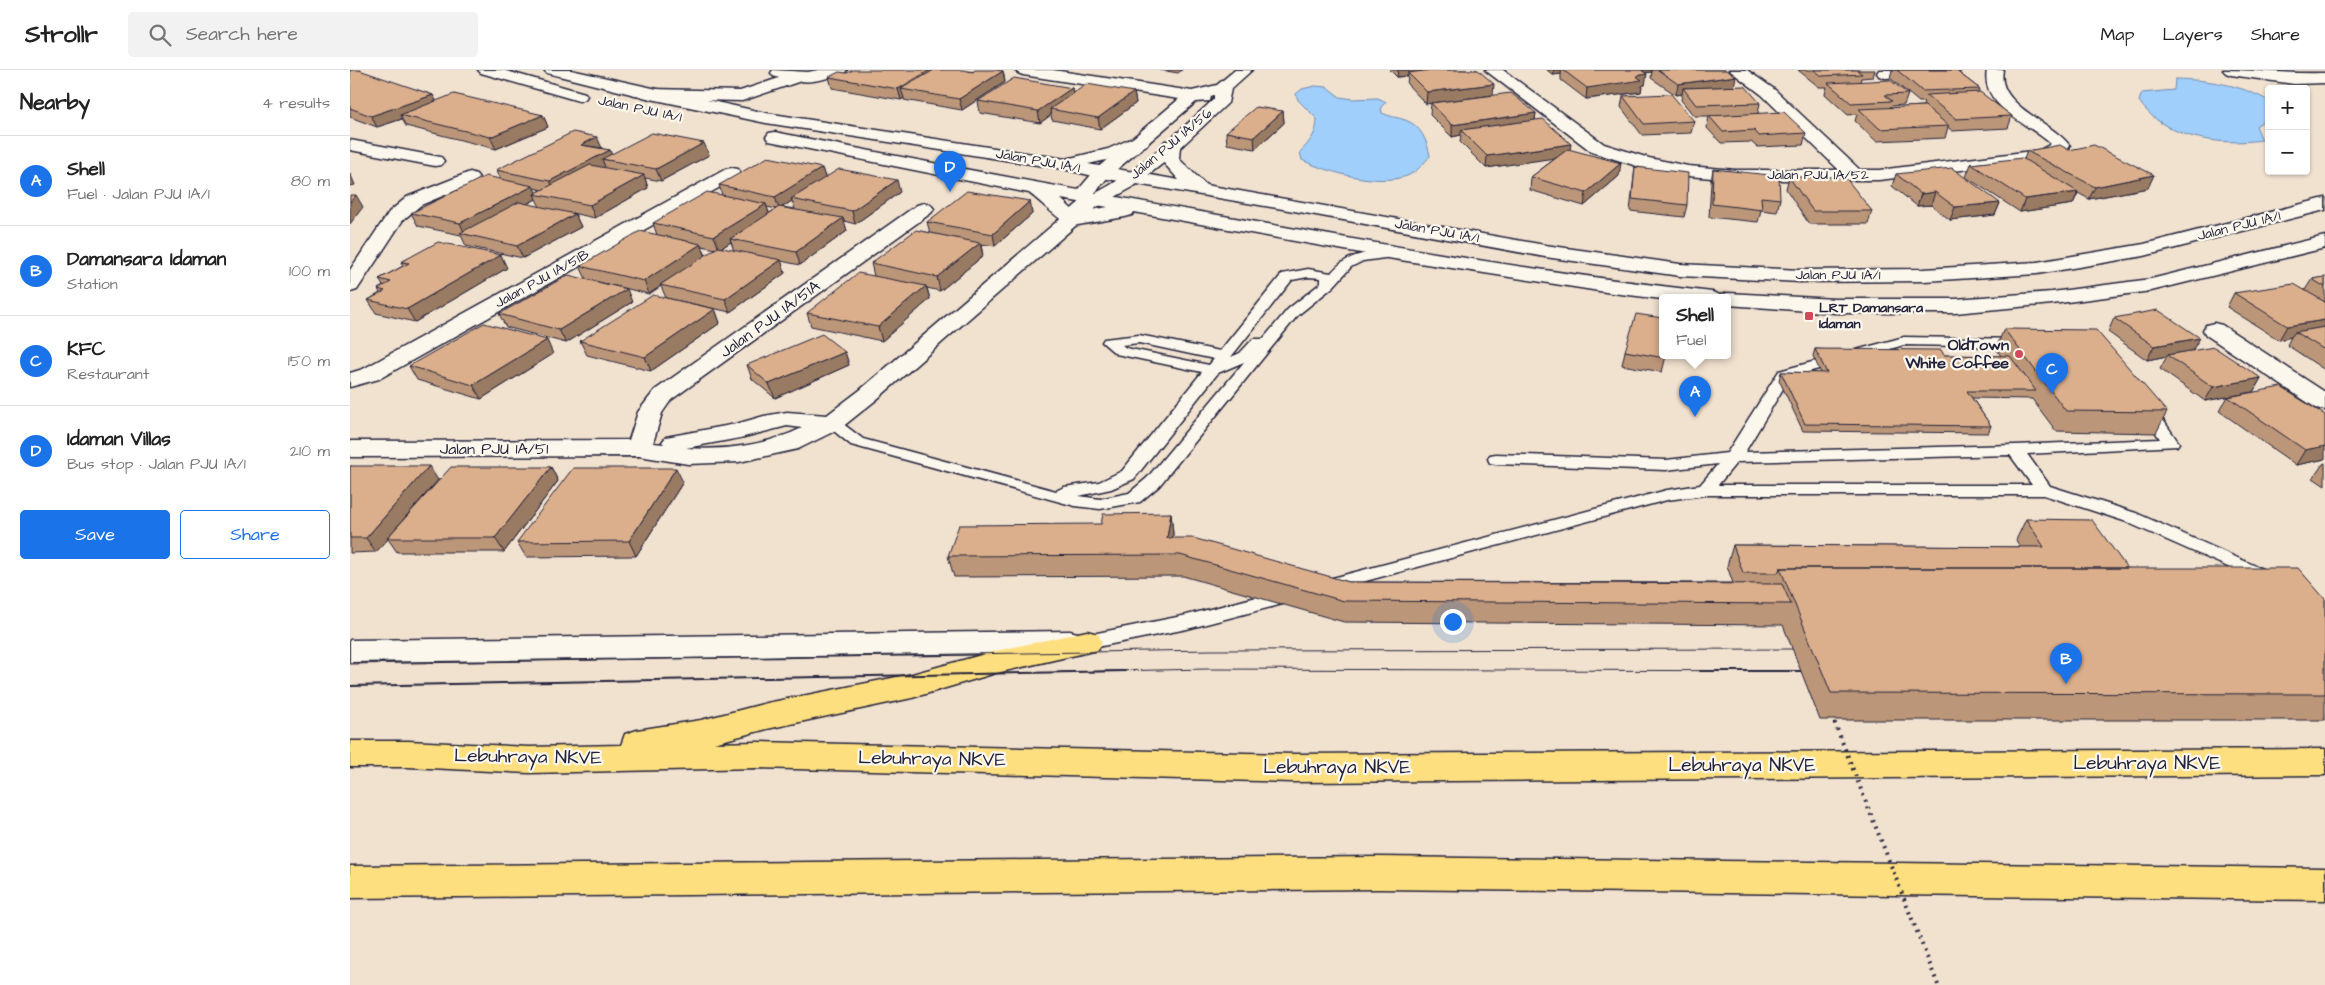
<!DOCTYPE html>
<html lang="en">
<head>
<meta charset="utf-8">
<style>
	:root { --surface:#fff; --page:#f2f2f2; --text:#222; --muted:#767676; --line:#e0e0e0; --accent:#1a73e8 }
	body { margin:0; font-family:"Architects Daughter",sans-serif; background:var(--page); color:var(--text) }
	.controls { position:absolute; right:15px; top:15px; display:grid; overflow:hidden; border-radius:5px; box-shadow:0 1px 4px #0004 }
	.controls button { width:45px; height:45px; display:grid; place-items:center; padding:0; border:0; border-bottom:1px solid var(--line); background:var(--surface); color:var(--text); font:25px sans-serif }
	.you { position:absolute; left:1102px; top:551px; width:18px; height:18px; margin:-12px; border:4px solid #fff; border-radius:50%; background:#1a73e8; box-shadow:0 0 0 8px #1a73e833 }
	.badge { display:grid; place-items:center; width:32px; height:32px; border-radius:50%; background:var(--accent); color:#fff; font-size:16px; font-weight:700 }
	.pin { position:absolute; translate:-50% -41px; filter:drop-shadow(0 1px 2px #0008) }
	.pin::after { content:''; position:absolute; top:26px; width:18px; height:15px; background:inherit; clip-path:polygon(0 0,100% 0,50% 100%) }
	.popup { position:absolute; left:1309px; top:224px; width:72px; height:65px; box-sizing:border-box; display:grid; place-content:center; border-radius:5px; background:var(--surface); filter:drop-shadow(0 1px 4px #0005); font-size:16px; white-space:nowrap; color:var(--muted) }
	.popup b { font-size:19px; color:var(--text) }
	.popup::after { content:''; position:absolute; left:50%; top:100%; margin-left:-10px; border:10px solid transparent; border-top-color:var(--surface) }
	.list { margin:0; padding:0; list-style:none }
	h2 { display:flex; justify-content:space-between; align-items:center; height:65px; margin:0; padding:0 20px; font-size:21px }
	h2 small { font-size:16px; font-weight:400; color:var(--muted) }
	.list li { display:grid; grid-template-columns:32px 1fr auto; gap:15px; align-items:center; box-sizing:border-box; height:90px; padding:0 20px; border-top:1px solid var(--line) }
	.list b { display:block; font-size:19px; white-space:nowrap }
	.list p { margin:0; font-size:16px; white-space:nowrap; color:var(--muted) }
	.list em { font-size:16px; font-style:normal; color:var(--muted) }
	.actions { display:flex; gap:10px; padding:15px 20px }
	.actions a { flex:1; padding:11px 0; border:1px solid var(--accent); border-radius:5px; text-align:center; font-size:18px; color:var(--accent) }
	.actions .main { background:var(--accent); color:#fff }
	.icon { flex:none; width:28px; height:28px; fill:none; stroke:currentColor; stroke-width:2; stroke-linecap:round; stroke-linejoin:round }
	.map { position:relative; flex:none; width:1975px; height:915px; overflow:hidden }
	header { display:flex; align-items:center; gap:30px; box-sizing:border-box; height:70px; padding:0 25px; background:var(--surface); border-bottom:1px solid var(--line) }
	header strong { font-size:24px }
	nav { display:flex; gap:28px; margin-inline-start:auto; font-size:18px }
	.search { width:350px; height:45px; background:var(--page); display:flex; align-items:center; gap:12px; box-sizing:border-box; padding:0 18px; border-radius:5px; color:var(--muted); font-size:19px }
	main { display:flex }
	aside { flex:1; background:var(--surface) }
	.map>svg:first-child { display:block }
	.water { fill:#a0cffc; stroke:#6e8aaf }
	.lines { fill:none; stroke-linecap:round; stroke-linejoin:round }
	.service-casing { stroke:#22223b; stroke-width:3 }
	.minor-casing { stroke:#22223b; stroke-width:3 }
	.secondary-casing { stroke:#22223b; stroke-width:3 }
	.motorway-casing { stroke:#22223b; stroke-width:3 }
	.service { fill:#fbf7ec; fill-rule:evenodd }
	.minor { fill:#fbf7ec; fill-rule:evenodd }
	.secondary { fill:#fbf7ec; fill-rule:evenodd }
	.motorway { fill:#fedf80; fill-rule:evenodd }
	.tram-far1 { stroke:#22223b; stroke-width:1 }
	.tram { stroke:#22223b; stroke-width:2 }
	.path-bridge { stroke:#22223b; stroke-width:4; stroke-dasharray:2 5; stroke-linecap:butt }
	.wall { fill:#bc9678; stroke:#22223b; fill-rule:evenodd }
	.shaded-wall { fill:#997a62; stroke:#22223b }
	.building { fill:#dbaf8c; stroke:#22223b }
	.poi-dot { fill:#d1495b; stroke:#fbf7ec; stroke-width:2 }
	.labels { text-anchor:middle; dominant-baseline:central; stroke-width:4.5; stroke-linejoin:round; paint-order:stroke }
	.far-street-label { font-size:14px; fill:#22223b; stroke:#fbf7ec }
	.far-poi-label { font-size:14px; font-weight:bold; fill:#22223b; stroke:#fbf7ec; text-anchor:start }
	.street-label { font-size:16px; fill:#22223b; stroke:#fbf7ec }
	.poi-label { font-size:16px; font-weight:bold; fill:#22223b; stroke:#fbf7ec; text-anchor:end }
	.near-street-label { font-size:19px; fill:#22223b; stroke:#fbf7ec }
</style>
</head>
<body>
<header>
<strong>Strollr</strong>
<div class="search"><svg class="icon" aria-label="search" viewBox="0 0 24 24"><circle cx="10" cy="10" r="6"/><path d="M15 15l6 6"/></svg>Search here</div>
<nav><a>Map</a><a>Layers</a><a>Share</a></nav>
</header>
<main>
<aside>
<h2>Nearby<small>4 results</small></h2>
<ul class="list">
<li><span class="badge">A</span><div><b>Shell</b><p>Fuel · Jalan PJU 1A/1</p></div><em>80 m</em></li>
<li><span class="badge">B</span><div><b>Damansara Idaman</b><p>Station</p></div><em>100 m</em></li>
<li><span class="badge">C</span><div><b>KFC</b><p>Restaurant</p></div><em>150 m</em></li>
<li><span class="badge">D</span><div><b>Idaman Villas</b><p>Bus stop · Jalan PJU 1A/1</p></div><em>210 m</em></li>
</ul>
<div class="actions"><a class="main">Save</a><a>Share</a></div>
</aside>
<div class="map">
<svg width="1975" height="915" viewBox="0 0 1975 915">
	<rect width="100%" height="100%" fill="#f1e1cf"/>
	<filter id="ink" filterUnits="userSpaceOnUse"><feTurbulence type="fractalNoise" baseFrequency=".02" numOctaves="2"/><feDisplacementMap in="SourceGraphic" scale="10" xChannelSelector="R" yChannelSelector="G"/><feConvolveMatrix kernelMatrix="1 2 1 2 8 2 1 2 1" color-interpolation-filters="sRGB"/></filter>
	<g filter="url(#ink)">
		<!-- water -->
		<path class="water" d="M1825 9C1859 10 1889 14 1919 31V47L1906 56 1912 70C1870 76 1814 69 1789 31L1792 23 1824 20Z
			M965 16 977 17 990 27 1003 29 1028 28 1036 32 1031 37 1032 43C1040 47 1047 47 1055 50 1071 55 1077 71 1080 86 1074 93 1067 102 1057 106 1028 116 979 103 952 90L950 82C960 72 967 63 967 49L948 30 946 24 952 19Z"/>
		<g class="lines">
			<defs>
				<path id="service" d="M1044 179 1050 183 1049 186 1013 191 1001 197 983 217 948 245 809 416 790 432 784 433 750 439 725 436 501 375 474 353 476 350H488L513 369 706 421 714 417 749 412 772 401 852 302 766 284 752 272 754 269 789 265 870 281 932 204 958 199 981 203C999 182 1018 183 1044 179ZM958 207 971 208V213L938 239 913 269H903L890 283 881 287 942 210ZM789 273 864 289 859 295 776 278 772 275ZM894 292 797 408 779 423 750 429 729 426 761 419 784 409 868 303Z
					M1554 267 1671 269 1678 273 1671 277 1554 275 1440 307 1395 382 1665 375 1810 369 1789 337 1792 334H1802L1829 373 1827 376 1677 384 1700 416 1786 443 1924 504 1927 508 1924 512 1918 514 1912 512 1774 451 1694 425H1355L1317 430 971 523 964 522 962 517 964 512 971 511 1317 420 1350 415 1368 394 1316 400 1146 394 1140 393 1138 389 1140 385 1146 384 1316 390 1377 383 1429 301ZM1660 385 1682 415H1368L1387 392Z
					M941 518 948 520 950 525 948 530 837 559 737 579 730 577 727 572 730 567 737 565 837 545Z"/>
				<path id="minor" d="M423 0 458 2 468 0H497L494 3C481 7 465 13 451 11L392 31 301 29 295 27 293 24 295 21 301 19 390 21 429 8 423 6 421 3Z
					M665 0H703L842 21 867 15 885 0H902L881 19 878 33 816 91 783 117 747 137 526 330 491 358 448 379 389 392 338 394 289 386 0 387V371L279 370 288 342 305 320 567 135 574 133 581 135 584 139 581 143 321 330 312 343 303 373 314 374 312 372 316 367 386 354 414 346 437 342 477 345 510 320 732 130 726 129 724 125 746 99 829 29 673 5 668 3ZM864 25V29C827 63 790 101 744 124L758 107 846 32 860 31 861 26ZM437 356 452 358C417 375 375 381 336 378L390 368Z
					M1135 0H1153L1254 74 1299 88 1338 96 1386 100H1489L1412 25 1379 0H1397L1424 19 1510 100H1529L1690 80 1701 74C1680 54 1630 37 1637 0H1653C1646 36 1702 51 1720 76L1717 80 1694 90 1529 110H1386L1338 106 1290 97 1242 82Z
					M1529 0H1611L1608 3 1603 5 1535 8 1529 6 1527 3Z
					M1873 0C1907 0 1941 4 1975 3V13L1944 14 1881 5 1876 3Z
					M0 70 85 86 91 87 94 91 91 95 85 96 0 80Z
					M382 98 388 99 391 103 388 107 29 309 0 317V303L13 299 376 99Z
					M120 102 126 104 129 108 126 112 71 135 53 150 7 220 0 222V200L39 142 57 127Z
					M1864 253 1872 255 1975 322V340L1966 338 1856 265 1853 260 1856 255Z
					M720 561 731 564 735 572 731 580 720 583 0 592V570Z"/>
				<path id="secondary" d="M128 0H153L235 23 237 26 235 29 229 31 131 3Z
					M194 0H221L416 43 716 89 758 79 785 67H797L800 71 797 75 770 87 738 94 829 110 811 90 812 75 815 71H827L830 75 829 89 856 115 1195 175 1330 194 1450 200 1574 199 1687 192 1794 174 1975 128V140L1794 186 1687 204 1574 211 1450 212 1330 206 1195 187 944 141 752 108 713 99 416 53 301 29 197 3Z
					M425 62C578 93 731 121 885 148 1044 177 1202 204 1362 222L1370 225 1378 223 1485 229H1605L1702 222 1801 209 1975 166V178L1801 221 1702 234 1605 243H1485L1378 235V228L1312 229 1262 223 1044 189 784 142 782 145 775 147 722 156C713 154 689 130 679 123L419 71 416 67 419 63ZM711 129 758 137 726 143Z"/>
				<path id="motorway" d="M737 561 748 564 752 572 748 580 646 603 562 628 417 659 364 673 407 672 943 684 1975 679V705L943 712 407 698 179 703 58 697H0V671H58L179 677 271 675 275 664 287 660 351 650 417 633 562 604 646 581Z
					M1029 787 1975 798V830L1029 819 0 828V796Z"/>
			</defs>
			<!-- service casing -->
			<use href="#service" class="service-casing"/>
			<!-- minor casing -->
			<use href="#minor" class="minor-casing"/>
			<!-- secondary casing -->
			<use href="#secondary" class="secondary-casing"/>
			<!-- motorway casing -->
			<use href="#motorway" class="motorway-casing"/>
			<!-- service -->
			<use href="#service" class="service"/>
			<!-- minor -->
			<use href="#minor" class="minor"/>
			<!-- secondary -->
			<use href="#secondary" class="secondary"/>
			<!-- motorway -->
			<use href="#motorway" class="motorway"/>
			<!-- tram-far1 -->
			<path class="tram-far1" d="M0 594 861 580 1457 579
				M712 602 857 599 1465 601"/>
			<!-- tram -->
			<path class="tram" d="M1350 601H1465
				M0 616 775 601"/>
			<!-- path-bridge -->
			<path class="path-bridge" d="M1482 646 1588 915"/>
		</g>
		<!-- wall -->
		<path class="wall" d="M0 0 83 25 86 31 193 45 198 57 146 79 56 56 52 49 27 57 0 47Z
			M810 0H832L828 3Z
			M1040 0H1128L1076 34 1057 14 1058 6 1047 7Z
			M1197 0H1376L1384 17 1410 33 1408 43 1456 63 1453 75 1407 77 1401 72 1371 73 1357 58 1359 46H1365H1344L1331 30 1332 24 1326 25 1301 8 1302 2 1295 3V15L1292 16 1291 22 1236 29 1211 10V4L1203 5Z
			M1448 0H1525L1523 7 1511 8 1510 12 1558 24 1554 35 1541 36 1540 38 1573 36 1574 32H1569L1540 8 1542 0H1605L1630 19 1628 22 1662 46 1658 58 1602 61 1598 57 1595 68 1526 71 1505 51 1507 44 1498 45 1475 24 1477 17H1469Z
			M653 1 655 12 612 40 554 30V28L551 30 482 18 479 7 497 3Z
			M722 18 723 23 784 22 786 33 750 59 702 50 701 45 690 53 630 43 628 31Z
			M1273 26 1344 51 1341 63 1292 65 1271 37Z
			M1081 33 1186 43 1185 50 1220 80 1269 106 1234 136 1180 120 1181 107 1207 87 1136 98 1110 72 1111 65 1102 67 1080 45Z
			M933 41 934 53 905 79 877 74 876 62Z
			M252 79 260 80 261 84 359 85 311 111 295 108 298 118 245 148 222 143 225 144 231 157 173 188 116 176 111 165 68 156 61 143 151 109 146 100ZM184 118 192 120 186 123ZM186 129 190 137 177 134Z
			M1677 81 1798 118 1739 129 1728 123 1723 134 1670 142 1616 107 1621 94 1674 89Z
			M1285 97 1337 135 1334 147 1280 141Z
			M472 98 475 108 550 122 505 154 494 151 497 161 450 195 431 191 435 203 380 242 316 228 311 216 299 224 236 209 230 196 307 165 303 153 372 125 369 115ZM442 131 445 139 432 137ZM417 137 426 139 419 143ZM381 172 384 181 371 178ZM352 176 361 178 366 179 356 186Z
			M1363 99 1430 129 1427 142 1411 140 1408 152 1359 147 1361 112Z
			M1546 104 1650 133 1645 145 1600 150 1581 135 1567 136 1542 116Z
			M1439 107 1522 141 1518 154H1459L1436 119Z
			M680 131 682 144 645 176 631 174 633 186 590 221 577 218 580 229 532 271 461 256 457 243 524 206 521 193 580 163 577 152Z
			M51 192 157 198 65 252 26 243 18 230 30 223 28 219 33 216 29 209 53 196Z
			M1975 207V300L1937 275 1941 267 1929 270 1877 237 1884 223 1955 220 1962 209Z
			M282 232 216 273 156 257 149 244Z
			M365 239 370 253 301 301 237 285 230 271Z
			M1764 248 1911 308 1903 322 1975 389 1946 395 1869 341 1878 327 1881 326 1855 331 1810 299 1817 286 1797 290 1758 262Z
			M1654 259 1817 342 1806 363 1706 361 1682 329 1622 328 1641 356 1638 363 1453 361 1429 310 1431 302 1471 303 1463 286 1465 279 1594 285 1651 286 1646 278Z
			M1275 281 1316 286 1312 302 1272 295Z
			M495 282 499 295 425 328 402 309 397 295Z
			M203 284 131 329 67 310 59 296Z
			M1975 393V416L1963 408 1973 394Z
			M0 396 88 410 201 397 208 411 154 482H47L38 469 26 482 0 483Z
			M333 412 286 486 176 487 167 472Z
			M821 443 823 464V468L999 512 1383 513 1377 496 1383 475 1670 477 1666 470 1676 449 1777 498 1975 529V650H1470L1433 555 994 552 833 506 604 507 598 486 751 454Z"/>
		<!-- shaded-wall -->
		<path class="shaded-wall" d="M579 0H592L551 19 554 28 551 30 548 19Z
			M1048 0H1102L1058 3V6L1047 7Z
			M1204 0H1212L1211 4 1203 5Z
			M1294 0H1302V2L1293 3Z
			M653 1 655 12 612 40 609 29Z
			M1297 4 1295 15 1292 16 1291 22 1236 29 1237 18 1286 6Z
			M1386 6 1384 17 1333 18 1332 24 1326 25 1328 14Z
			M1144 14 1143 25 1076 34 1077 22Z
			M722 18 724 29 700 39 701 45 690 53 688 41Z
			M784 22 786 33 750 59 748 48Z
			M83 25 89 36 50 45 52 49 27 57 21 46Z
			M933 41 934 53 905 79 904 67Z
			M1186 43 1184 55 1111 60V65L1102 67V55Z
			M193 45 198 57 146 79 140 67Z
			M247 67 252 78 231 75Z
			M354 73 359 85 311 111 306 99Z
			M1221 74 1219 86 1136 98 1137 86Z
			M260 80 264 91 252 89 255 97 206 123 200 111Z
			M1271 93 1269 106 1234 136 1236 123Z
			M472 98 476 110 441 129 442 131 429 139 425 127Z
			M0 103 5 115 0 116Z
			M294 105 298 118 245 148 240 135Z
			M1804 105 1798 118 1739 129 1745 117Z
			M547 110 550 122 505 154 502 141Z
			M183 116 187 125 184 124 186 129 118 165 115 164 110 153Z
			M1585 122 1581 135 1567 136 1571 124Z
			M1728 122 1723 134 1670 142 1675 129Z
			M6 125 13 137 0 154V132Z
			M680 131 682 144 645 176 643 164Z
			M1650 133 1645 145 1600 150 1605 137Z
			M416 134 420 147 380 169 381 172 369 179 364 166Z
			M225 144 231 157 173 188 167 176Z
			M493 148 497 161 450 195 446 182Z
			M630 173 633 186 590 221 587 207Z
			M351 174 356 187 310 215 311 216 299 224 294 211Z
			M151 185 157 198 65 252 57 239Z
			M431 190 435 203 380 242 375 229Z
			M576 216 580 229 532 271 528 257Z
			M277 219 282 232 216 273 209 260Z
			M365 239 370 253 301 301 295 287Z
			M1975 250V262H1945L1941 267 1929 270 1937 256Z
			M1850 268 1842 281 1817 285V286L1797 290 1804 276Z
			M197 270 203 284 131 329 123 315Z
			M495 282 499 295 425 328 419 314Z
			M1911 308 1903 322 1855 331 1863 317Z
			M1975 376V389L1946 395 1955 380Z
			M79 396 88 410 37 468 38 469 26 482 16 468Z
			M201 397 208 411 154 482 145 468Z
			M326 398 333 412 286 486 279 471Z
			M821 443 823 464 820 485 817 468Z"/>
		<!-- building -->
		<path class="building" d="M0 0H9L83 25 21 46 0 38Z
			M503 0H580L548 19 479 7 489 2 497 3Z
			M584 0H613L623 2 625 0H646L653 1 609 29 551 19Z
			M1081 0H1128L1144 14 1077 22 1058 3Z
			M1213 0H1291L1297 4 1286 6 1292 10 1237 18Z
			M1308 0H1376L1386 6 1328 14Z
			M1464 0H1507L1512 4 1472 6Z
			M1547 0H1605L1630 19 1572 21Z
			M664 8 722 18 688 41 628 31Z
			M1540 10 1558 24 1535 25 1542 31 1501 33 1478 13Z
			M737 14 784 22 748 48 700 39Z
			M1395 16 1410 33 1346 35 1333 18Z
			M1630 22 1662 46 1606 49 1576 25Z
			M1161 23 1186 43 1102 55 1081 33Z
			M104 24 193 45 140 67 50 45Z
			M1321 24 1344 51 1294 54 1273 26Z
			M1575 36 1599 56 1530 59 1509 39Z
			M906 37 933 41 904 67 876 62Z
			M1434 42 1456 63 1409 66 1404 60 1373 62 1359 46Z
			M1193 49 1221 74 1137 86 1111 60Z
			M223 62 247 67 231 75 260 80 200 111 146 100Z
			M302 63 354 73 306 99 252 89Z
			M1710 75 1719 80 1744 75 1804 105 1745 117 1677 81Z
			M1218 79 1271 93 1236 123 1181 107Z
			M418 87 472 98 425 127 369 115Z
			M1672 88 1728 122 1675 129 1621 94Z
			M240 95 294 105 240 135 184 124Z
			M1285 97 1338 103 1337 135 1282 129Z
			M1602 98 1650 133 1605 137 1585 122 1571 124 1546 104Z
			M489 99 547 110 502 141 441 129Z
			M1363 99 1429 106 1430 129 1411 127 1412 140 1362 134Z
			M136 106 183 116 110 153 61 143Z
			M1439 107H1495L1522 141H1463Z
			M617 121 680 131 643 164 577 152Z
			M357 122 416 134 364 166 303 153Z
			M0 125H6L0 132Z
			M169 132 225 144 167 176 110 163Z
			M429 137 493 148 446 182 380 169Z
			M566 160 630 173 587 207 521 193Z
			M290 161 351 174 294 211 230 196Z
			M88 172 151 185 57 239 18 230 35 221 28 219 41 212 29 209 59 193 51 192Z
			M368 177 431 190 375 229 310 215Z
			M508 203 576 216 528 257 457 243Z
			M218 205 277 219 209 260 149 244Z
			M1975 207V217L1962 209Z
			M1944 214 1975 232V250L1937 256 1884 223Z
			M303 225 365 239 295 287 230 271Z
			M1808 240 1850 268 1804 276 1764 248Z
			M1286 244 1312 248V286H1315V288L1275 281Z
			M134 253 197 270 123 315 59 296Z
			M1975 257V280L1945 262Z
			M1654 259 1746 260 1817 342 1716 341Z
			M472 264 495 282 419 314 397 295Z
			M1864 277 1911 308 1863 317 1817 285Z
			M1465 279 1591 280 1594 285 1660 286 1686 321H1617L1641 356 1455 354 1431 302 1477 303Z
			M1931 317 1975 345V376L1955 380 1878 327Z
			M0 396H79L16 468H0Z
			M101 397H201L145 468H37Z
			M223 398H326L279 471 167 472Z
			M821 443 817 468H843L999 512 1432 514 1441 534 994 531 830 485 598 486 609 455 751 454 753 444Z
			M1676 449 1742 450 1777 498H1430L1428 503H1393L1383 475 1694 477Z
			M1430 498H1948L1975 529V624L1481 623Z"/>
	</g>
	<!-- markers -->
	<g class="poi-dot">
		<rect x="1454" y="241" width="10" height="10" rx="2.5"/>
		<circle cx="1669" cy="284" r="5"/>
	</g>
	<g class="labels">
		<!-- far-street labels -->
		<g class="far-street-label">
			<text transform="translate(290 39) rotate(12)">Jalan PJU 1A/1</text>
			<text transform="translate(821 74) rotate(-40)">Jalan PJU 1A/56</text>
			<text transform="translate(688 91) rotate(10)">Jalan PJU 1A/1</text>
			<text x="1468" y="105">Jalan PJU 1A/52</text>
			<text transform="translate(1889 156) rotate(-14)">Jalan PJU 1A/1</text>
			<text transform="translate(1087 161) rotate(10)">Jalan PJU 1A/1</text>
			<text x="1488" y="205">Jalan PJU 1A/1</text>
			<text transform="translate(192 209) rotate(-29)">Jalan PJU 1A/51B</text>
		</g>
		<!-- far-poi labels -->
		<g class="far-poi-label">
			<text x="1469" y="238">LRT Damansara<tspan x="1469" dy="16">Idaman</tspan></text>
		</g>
		<!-- street labels -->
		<g class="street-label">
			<text transform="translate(420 249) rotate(-36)">Jalan PJU 1A/51A</text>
			<text x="144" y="379">Jalan PJU 1A/51</text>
		</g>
		<!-- poi labels -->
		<g class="poi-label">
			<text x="1659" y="275">OldTown<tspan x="1659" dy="18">White Coffee</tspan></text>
		</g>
		<!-- near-street labels -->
		<g class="near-street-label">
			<text transform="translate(178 687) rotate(1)">Lebuhraya NKVE</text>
			<text transform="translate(582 689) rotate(1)">Lebuhraya NKVE</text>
			<text x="1797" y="693">Lebuhraya NKVE</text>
			<text x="1392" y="695">Lebuhraya NKVE</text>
			<text x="987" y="697">Lebuhraya NKVE</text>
		</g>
	</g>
</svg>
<div class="controls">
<button>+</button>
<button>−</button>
</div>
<div class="you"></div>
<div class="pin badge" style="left:1345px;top:347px">A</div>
<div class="popup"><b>Shell</b>Fuel</div>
<div class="pin badge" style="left:1716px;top:614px">B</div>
<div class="pin badge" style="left:1702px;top:324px">C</div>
<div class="pin badge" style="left:600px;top:122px">D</div>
</div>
</main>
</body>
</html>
